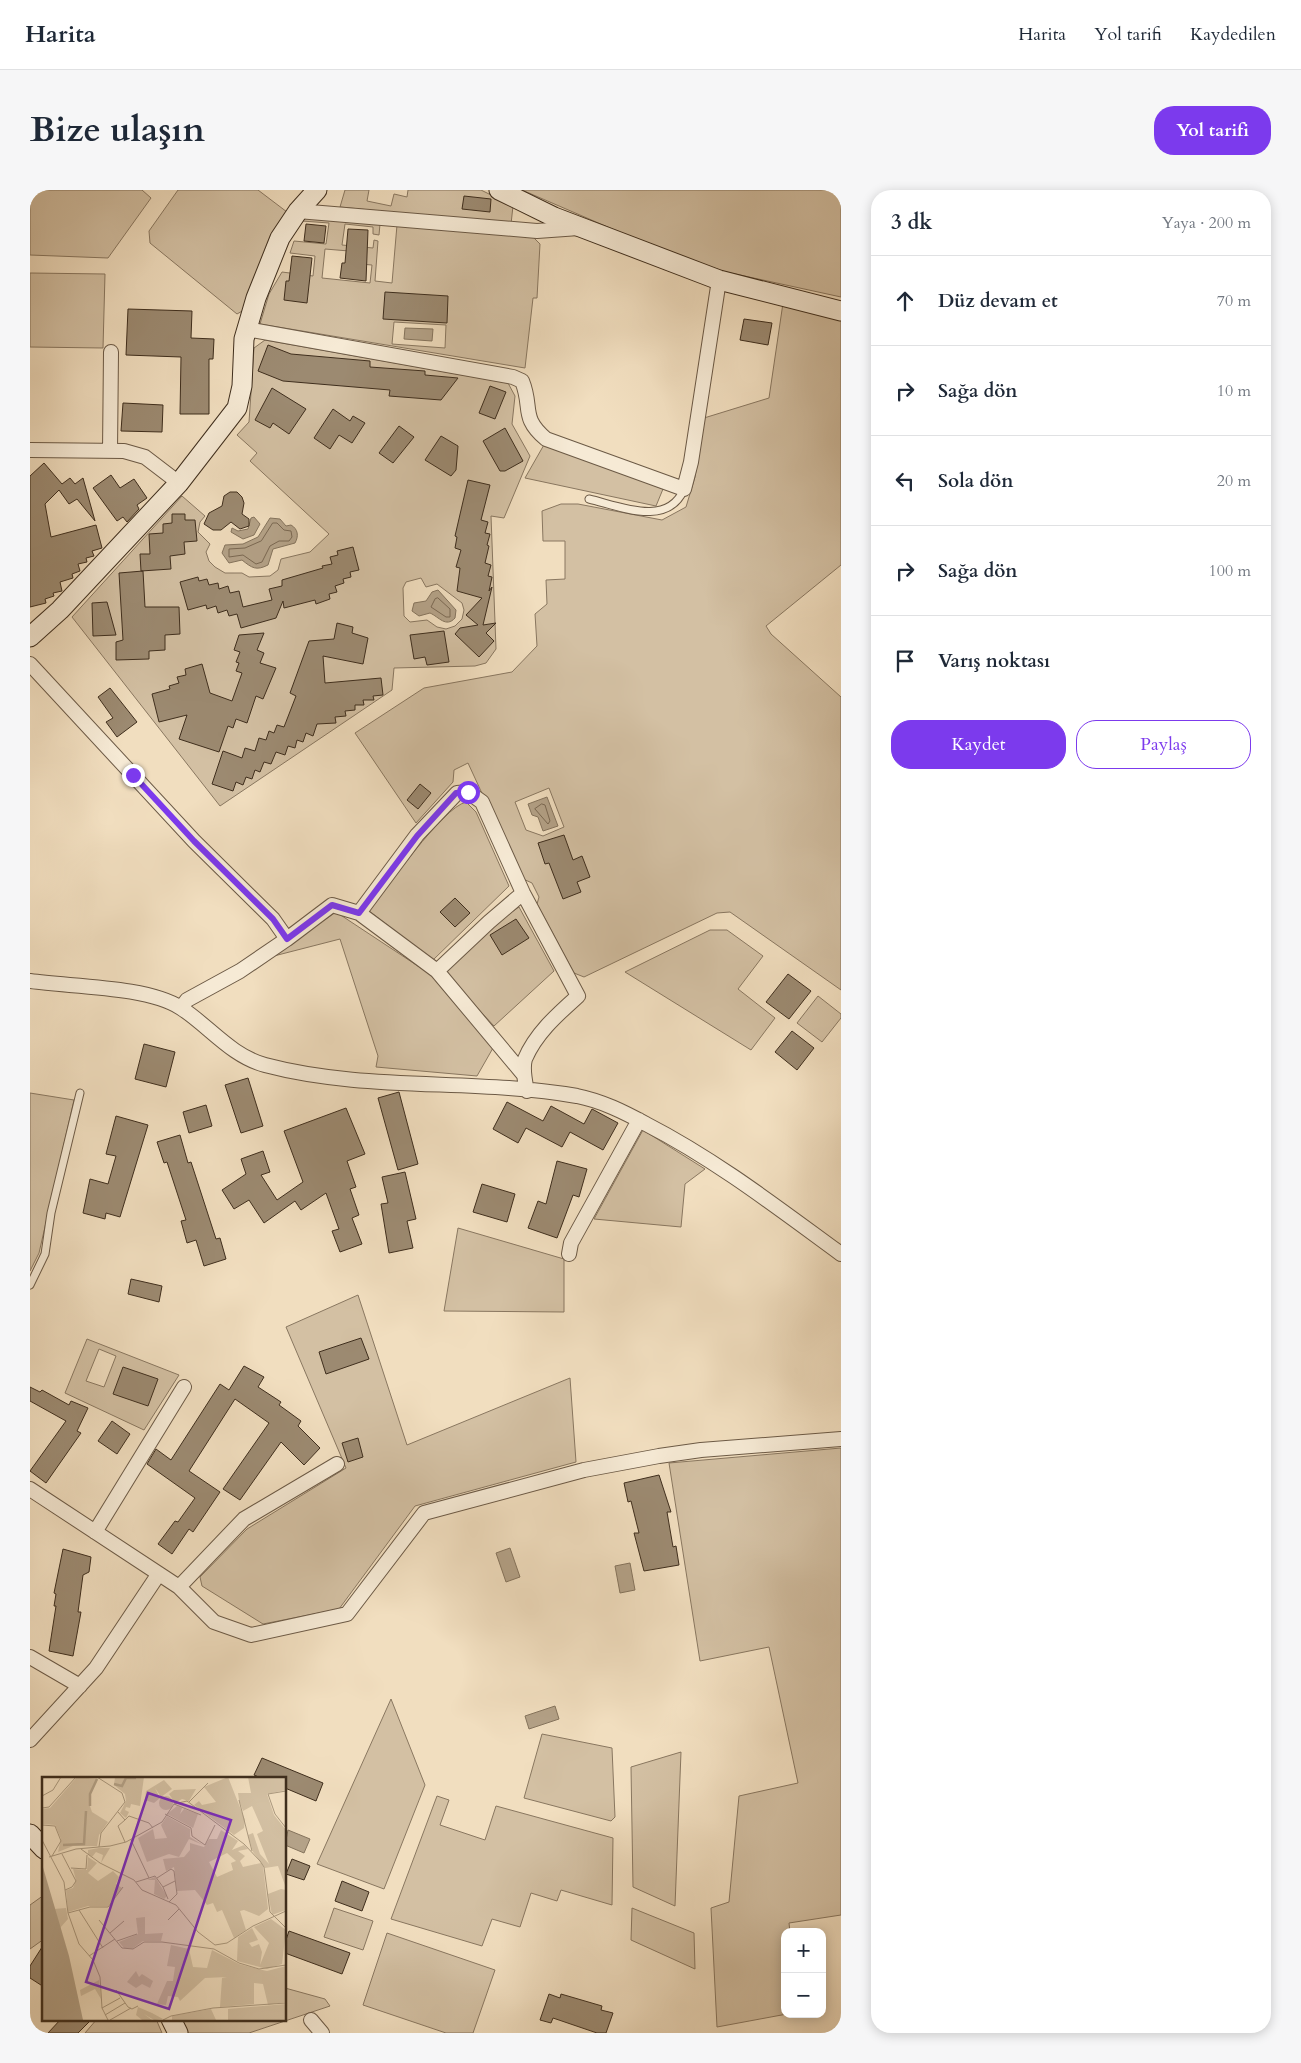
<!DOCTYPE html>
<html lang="tr">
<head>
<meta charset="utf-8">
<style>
	:root { --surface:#fff; --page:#f6f6f7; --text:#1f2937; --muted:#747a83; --line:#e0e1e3; --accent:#7c3aed }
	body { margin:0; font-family:Cardo,serif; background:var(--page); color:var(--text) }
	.controls { position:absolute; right:15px; bottom:15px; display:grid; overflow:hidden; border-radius:10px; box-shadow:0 2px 12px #0003 }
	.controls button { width:45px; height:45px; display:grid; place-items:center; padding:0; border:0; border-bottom:1px solid var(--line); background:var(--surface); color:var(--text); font:25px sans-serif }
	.stop { position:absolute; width:15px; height:15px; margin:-11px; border:4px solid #7c3aed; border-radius:50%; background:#fff }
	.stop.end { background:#7c3aed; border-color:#fff; box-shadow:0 1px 5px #0008 }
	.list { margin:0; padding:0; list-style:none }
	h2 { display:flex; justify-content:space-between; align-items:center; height:65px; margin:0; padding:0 20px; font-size:21px }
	h2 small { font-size:16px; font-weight:400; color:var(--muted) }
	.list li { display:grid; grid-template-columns:32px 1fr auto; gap:15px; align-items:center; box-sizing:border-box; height:90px; padding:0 20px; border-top:1px solid var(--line) }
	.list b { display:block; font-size:19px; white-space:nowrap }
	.list em { font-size:16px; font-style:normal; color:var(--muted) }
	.actions { display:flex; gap:10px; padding:15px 20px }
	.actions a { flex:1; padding:11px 0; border:1px solid var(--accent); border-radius:20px; text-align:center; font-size:18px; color:var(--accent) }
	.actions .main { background:var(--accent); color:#fff }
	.icon { flex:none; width:28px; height:28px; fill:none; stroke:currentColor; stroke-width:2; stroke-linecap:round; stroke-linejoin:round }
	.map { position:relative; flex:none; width:811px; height:1843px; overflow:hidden; border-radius:20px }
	header { display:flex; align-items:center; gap:30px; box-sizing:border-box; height:70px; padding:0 25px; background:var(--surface); border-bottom:1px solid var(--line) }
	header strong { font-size:24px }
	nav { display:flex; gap:28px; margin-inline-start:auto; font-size:18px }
	.intro { display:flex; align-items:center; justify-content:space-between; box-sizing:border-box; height:120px; padding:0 30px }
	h1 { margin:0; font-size:35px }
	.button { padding:12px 22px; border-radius:20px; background:var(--accent); color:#fff; font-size:18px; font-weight:700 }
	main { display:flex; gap:30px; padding:0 30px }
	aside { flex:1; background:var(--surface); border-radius:20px; box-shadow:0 2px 12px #0003 }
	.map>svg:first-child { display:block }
	.green { fill:#d3c0a3; stroke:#897760; fill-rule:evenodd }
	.water { fill:#b4a288; stroke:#85745d }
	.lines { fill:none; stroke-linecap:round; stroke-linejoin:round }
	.shore { stroke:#7a6852; stroke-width:1 }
	.building { fill:#9c8a71; stroke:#3f2e1d }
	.lane-casing { stroke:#6c5a46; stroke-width:9 }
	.street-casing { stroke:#6c5a46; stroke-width:16 }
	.secondary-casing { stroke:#3f2e1d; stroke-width:21 }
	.lane { stroke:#f6ead5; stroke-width:7 }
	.street { stroke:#f6ead5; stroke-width:14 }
	.secondary { stroke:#f6ead5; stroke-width:19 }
	.route { stroke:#7c3aed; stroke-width:6 }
	.inset-river { fill:none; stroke:#b4a288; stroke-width:2.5 }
	.inset-road { fill:none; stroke:#aa987e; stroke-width:1 }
	.view { fill:#7b2cbf; fill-opacity:0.15; stroke:#7b2cbf; stroke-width:2.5 }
	.inset-edge { fill:none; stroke:#3f2e1d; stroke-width:2.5 }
</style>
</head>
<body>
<header>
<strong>Harita</strong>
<nav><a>Harita</a><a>Yol tarifi</a><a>Kaydedilen</a></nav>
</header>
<div class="intro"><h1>Bize ulaşın</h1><a class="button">Yol tarifi</a></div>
<main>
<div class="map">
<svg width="811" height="1843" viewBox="0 0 811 1843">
	<rect width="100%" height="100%" fill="#f1debf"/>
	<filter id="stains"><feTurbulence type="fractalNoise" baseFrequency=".004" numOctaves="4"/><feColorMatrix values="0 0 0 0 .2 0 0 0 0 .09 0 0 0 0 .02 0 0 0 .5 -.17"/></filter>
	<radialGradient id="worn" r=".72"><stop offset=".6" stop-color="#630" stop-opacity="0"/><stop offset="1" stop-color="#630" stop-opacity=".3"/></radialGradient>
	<!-- green -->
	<path class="green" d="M0 0H112L121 8 78 68 0 65Z
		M148 0H228L257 22 214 120 207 124 120 53 119 41Z
		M315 0H339L337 11 361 16 364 4 377 7 378 0H451L483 16 481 34 310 17Z
		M492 0H811V107L696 82 631 60Z
		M273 27 350 34 349 45 343 44V37L315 34 312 55 343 58 344 50 348 51 345 91 362 93 367 35 502 46 510 54 507 108H503L495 178 230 134 239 104 252 82 283 86 285 66 260 63 264 51 296 54 299 33 272 31ZM295 59 319 61 318 73 342 75 340 93 292 88ZM364 132 416 135 415 158 362 154Z
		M0 83 75 84 73 158 0 157Z
		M753 113 811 127V375L736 436 741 444 811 507V800L700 722 687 723 554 787 544 783 507 714 509 707 502 693 491 688 438 573 424 580 423 592 386 633 325 543 394 498 482 482 507 456 505 424 517 414 516 390 535 389V351H513L512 321 531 314H548L632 330 656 317 665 287 674 228 739 208ZM519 598 534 637 513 646 496 640 485 612Z
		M235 150 478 193 485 206 482 234 500 266 474 328 461 326 466 459 456 473 445 476 364 478 362 500 190 616 42 427 152 306 175 326 170 332 168 342 180 354 176 362 179 371 185 377 195 383H212L219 387 240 386 248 380 251 369 280 362 299 344 220 271 227 263 207 245 219 232 224 158ZM391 388 396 397 407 394 432 413 434 420 432 429 425 436 416 439 407 437 397 430 380 432 374 426 373 398 376 392Z
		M515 253 633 299 626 316 495 288Z
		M436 612 446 622 479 696 403 770 339 721C357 698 412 618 436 612Z
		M489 717 524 781 464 836 415 783 461 736Z
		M306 722 400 784 463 858 447 886 346 877 348 866 310 749 240 767Z
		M680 740H697L733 766 708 799 745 828 721 860 595 782Z
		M788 806 811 824V828L792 852 767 833Z
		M0 903 44 910 9 1063 0 1081Z
		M613 940 675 979 655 994 651 1037 564 1029Z
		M428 1038 534 1069V1122L414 1121Z
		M328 1105 377 1255 540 1188 546 1272 385 1316 309 1419 233 1434 172 1396 170 1387 217 1339 316 1278 256 1137Z
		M57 1149 149 1185 114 1240 35 1203ZM69 1159 86 1166 74 1197 56 1191Z
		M811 1258V1725L759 1733 760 1742H755V1824H757L687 1837 681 1718 699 1712 709 1606 768 1593 739 1457 670 1471 639 1273Z
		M361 1509 395 1595 354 1699 287 1674Z
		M512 1544 582 1558 585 1627 581 1631 494 1608Z
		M651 1562 645 1716 603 1697 601 1577Z
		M407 1606 419 1610 410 1635 455 1650 466 1616 583 1648 582 1715 531 1700 527 1711 501 1703 490 1737 462 1729 452 1756 361 1729Z
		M14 1705V1749L0 1759V1715Z
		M304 1718 343 1731 333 1760 294 1747Z
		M602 1718 664 1743 665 1779 601 1750Z
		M357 1743 465 1780 443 1843H416L333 1815Z
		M255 1798 295 1809 300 1816 219 1843H158L152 1829H255Z
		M67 1829H126L132 1843H55Z"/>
	<!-- water -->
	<path class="water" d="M375 138 403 139 402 151 374 149Z
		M224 327 230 334 224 345 213 349 201 342 202 338 208 341 218 339 221 328Z
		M240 328 250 329 256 336 261 335C268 339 269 346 265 353L243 359 238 375C226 381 222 378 212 370L199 373 192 363 195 355 213 354 228 347Z
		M408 400 426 420 425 428C416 438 409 427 400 423L389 426 382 421 384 413 396 411 402 402Z
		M517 607 528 636 513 641 508 627 502 625 498 614Z
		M480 1358 490 1387 476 1392 466 1363Z
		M600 1373 605 1400 590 1403 585 1376Z
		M525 1516 529 1529 499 1539 495 1526Z
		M258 1640 280 1649 274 1663 255 1655Z"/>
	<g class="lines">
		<!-- shore -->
		<path class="shore" d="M243 333H247L254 340 261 341 262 347 259 351H249L240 356 232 372 226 374 213 365 199 367V359L215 358 231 351Z
			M408 408 420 419V427H416L401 417 405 409Z
			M512 614 515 615 520 631 518 634 505 619Z"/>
	</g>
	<!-- building -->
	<path class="building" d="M434 6 461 9 460 22 432 19Z
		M276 34 296 36 294 53 274 51Z
		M318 39 338 40 336 91 310 88 312 73H315Z
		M262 66 282 68 277 113 254 110 256 91H259Z
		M355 102 418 106 417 133 353 129Z
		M98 119 162 121 161 148 184 149 183 169H179V224H150L151 167 96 165Z
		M714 129 742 133 738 155 710 150Z
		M238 155 261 164 340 171V177L395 181V185L428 188 411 210 359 206 360 200 253 191 228 181Z
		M460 196 476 202 465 229 449 223Z
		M242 198 276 219 259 244 243 233 240 238 225 230Z
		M93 213 133 215 132 242 91 241Z
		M303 219 320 231 323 226 335 233 322 253 309 245 300 259 284 248Z
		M369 236 384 247 363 273 349 263Z
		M475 238 493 271 475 281H470L453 251Z
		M411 246 428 256 426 280 421 286 395 270Z
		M14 273 32 294 40 288 45 294 53 288 65 331 47 309 39 314 29 300 15 314 21 347 66 335 72 358 62 361 64 366 56 368 57 372 48 374 50 381 42 384 43 388 30 392 32 401 23 403 24 406 15 409 16 413 0 417V286Z
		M81 285 90 298 104 289 117 308 107 315 109 319 97 332 93 327 87 331 63 298Z
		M438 290 460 295 451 330 458 332 455 343 460 344 457 355 459 356 455 373 461 375 458 386 462 387 459 401 462 397 453 435 466 433 456 443 464 451 449 467 425 444 430 438 448 435 436 425 452 408 427 401 430 378 426 377 431 360 425 358 427 347 425 346Z
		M200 302H207L212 307 214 313 212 324 219 329V336L210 339 201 332 191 340H183L174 334 179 323 192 316 194 306Z
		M142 324H155V330H165L167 351 154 352 155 364 140 366 141 379 111 381 110 364H120L119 344 133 343V334L142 333Z
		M323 357 329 380 320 382 321 387 313 389 314 393 305 396 307 402 299 404 300 409 286 414 285 410 254 418 253 411 246 428 211 438 207 424 199 426 197 420 188 423 186 416 177 419 176 415 158 420 150 392 168 387 169 391 177 389 179 395 188 393 189 399 198 396 200 403 209 401 213 417 242 410 239 399 252 396V390L293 378 292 376 302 374 300 367 308 365 307 361Z
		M113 381 115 417H149L150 444 135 445V460L119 461V469L86 470V452L93 450 89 383Z
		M77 412 86 445 63 446 62 413Z
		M307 433 323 437 322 443 338 448 333 474 293 466 295 493 351 488 353 505 343 506 344 510H333L334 515H325V520L315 521 316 526 305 527 306 533 287 534 283 546 276 543 273 552 267 550 265 558 258 556 255 565 246 562 241 574 234 572 230 582 225 580 222 589 216 587 213 595 206 592 203 601 182 594 193 561 212 568 215 558 225 561 229 548 236 550 239 541 244 543 247 535 254 537 266 506 260 503 279 451 304 449Z
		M414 441 419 472 397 475 395 467 384 469 380 445Z
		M234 443 227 460 234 463 230 473 246 478 233 509 226 506 217 533 206 529 203 538 198 536 189 562 149 549 157 525 129 532 122 504 140 499 139 496 149 493 147 487 156 485 155 479 172 474 180 503 202 511 212 483 206 481 209 473 206 472 210 462 204 460 209 445Z
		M80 498 107 532 87 547 76 532 83 528 68 507Z
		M390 594 401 603 388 619 377 610Z
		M534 645 543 670 552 666 560 687 547 692 551 702 533 709 519 673 515 674 508 653Z
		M425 708 440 723 425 737 410 722Z
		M486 729 499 748 472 765 460 745Z
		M758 784 781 801 759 829 736 812Z
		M762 841 784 858 767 880 745 862Z
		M114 854 145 862 136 897 105 889Z
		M218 888 233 936 211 943 195 895Z
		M369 902 388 974 368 980 348 908Z
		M477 912 513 931 521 916 554 934 562 919 588 933 573 960 540 942 532 957 496 938 488 953 463 939Z
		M176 915 182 936 159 943 153 922Z
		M316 918 335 964 317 971 326 997 320 999 329 1025 322 1028 332 1054 310 1062 302 1041 309 1039 296 1003 271 1020 265 1011 234 1033 219 1010 204 1019 192 1000 216 984 211 969 233 961 240 982 231 985 247 1010 273 992 254 941Z
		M86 926 118 935 90 1027 76 1023 75 1029 53 1023 60 989 78 994 86 966 76 964Z
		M150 945 158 973 161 972 186 1049 190 1048 196 1069 174 1076 166 1050 157 1053 151 1031 156 1030 137 972 134 973 127 952Z
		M527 971 557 979 549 1007 543 1005 527 1048 498 1038 508 1011 516 1014Z
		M375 982 386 1029 377 1031 383 1058 359 1063 351 1014 358 1013 352 987Z
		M452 994 485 1004 477 1032 443 1022Z
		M101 1089 132 1096 129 1112 98 1104Z
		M331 1148 339 1169 296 1184 289 1162Z
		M214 1176 234 1187 228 1197 251 1212 249 1215 271 1231 268 1236 290 1258 274 1275 251 1252 210 1310 193 1299 239 1233 205 1209 159 1281 190 1302 163 1342 159 1339 142 1364 128 1354 145 1331 148 1332 165 1308 117 1274 126 1259 141 1270 190 1194 199 1200Z
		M93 1177 128 1189 118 1216 83 1204Z
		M0 1197 10 1202 12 1200 39 1215 41 1211 58 1218 47 1241 51 1243 16 1293 0 1281 36 1231 0 1211Z
		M82 1231 100 1244 87 1264 68 1251Z
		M328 1248 333 1267 318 1272 312 1253Z
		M629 1285 641 1322H637L643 1357 646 1356 649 1375 614 1381 604 1343H609L601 1311 598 1312 594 1293Z
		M33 1359 61 1367 59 1382 53 1385 48 1422H51L43 1466 19 1461 26 1416H24L26 1404 24 1403Z
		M232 1568 293 1593 286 1611 255 1598V1588H231L224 1585Z
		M262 1669 280 1676 274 1690 256 1684Z
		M312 1691 339 1702 332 1721 305 1711Z
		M259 1741 320 1763 312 1784 255 1763V1753Z
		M14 1754V1797L0 1788V1776Z
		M519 1804 530 1808 531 1804 572 1816 571 1820 583 1823 576 1843H567L523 1828 521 1833 510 1830Z
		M31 1829H62L48 1843H18Z"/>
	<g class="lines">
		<defs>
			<path id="lane" d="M559 309C589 316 638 338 654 299
				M0 1095 15 1064 21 1023 50 903"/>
			<path id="street" d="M268 21 507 41 549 38
				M216 139 483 187 492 191C503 218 490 227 516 249L654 299 661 272 689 90
				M0 260 94 261 115 267 149 293
				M80 261 81 162
				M0 474 164 651 243 729 257 749 210 781 157 810 151 818
				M493 703 459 732 407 781 494 885
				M329 723 387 645 427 603 438 602 452 612 493 703 548 806C528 824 506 843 495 869 492 879 495 891 497 901
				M257 749 302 715 329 723 407 781
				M0 791C42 797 117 796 151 818 179 836 201 866 235 875 337 902 444 888 547 906 572 911 594 922 616 934 686 970 748 1018 811 1064
				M539 1064 541 1053 609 930
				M0 1299 149 1397 184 1432 221 1445 317 1424 394 1323 554 1280 629 1266 671 1260 811 1249
				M65 1342 154 1197
				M149 1397 214 1329 307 1274
				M0 1467 50 1496
				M0 1550 66 1478 128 1385
				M281 1830 292 1843"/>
			<path id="secondary" d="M469 0 524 27 689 90 811 121
				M0 447 30 420 149 293 207 218 212 196 214 149 226 108 250 48 268 21 287 0
				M0 1644 14 1659
				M141 1829 148 1843"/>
		</defs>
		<!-- lane casing -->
		<use href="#lane" class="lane-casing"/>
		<!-- street casing -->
		<use href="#street" class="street-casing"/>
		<!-- secondary casing -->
		<use href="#secondary" class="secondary-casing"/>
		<!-- lane -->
		<use href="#lane" class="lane"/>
		<!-- street -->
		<use href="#street" class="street"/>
		<!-- secondary -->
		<use href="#secondary" class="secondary"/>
	</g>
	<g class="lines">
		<!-- route -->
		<path class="route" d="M103 585 164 651 243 729 257 749 302 715 329 723 387 646 426 603 438 602"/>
	</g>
	<!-- overview -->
	<g transform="translate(12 1587)">
		<rect width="244" height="244" fill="#f1debf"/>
		<path d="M35 0 56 2 48 17V29L50 35 66 45 57 58 55 69H31L16 75 19 62 13 48 0 47V32L8 31ZM73 0H102L98 29 89 27 88 31 84 30 83 33 87 35 84 41 78 36 84 24 83 17 72 8ZM186 0 203 43 202 51 192 58 152 28 157 24 160 28 174 25 162 10ZM206 0H244V13L225 17 232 38 244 53V111L236 89 223 91 211 75 206 58 211 56 218 77 227 87 215 57 221 54 210 29 201 34 197 23 196 16H209ZM122 3 130 12 119 20 113 11 118 21 112 26 103 23 104 14ZM154 12 147 24 140 22 133 26 127 17 132 13ZM117 26a7 7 0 1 1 14 0a7 7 0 1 1-14 0ZM135 29 140 31 138 37 142 32 156 37 151 51 125 37ZM125 39 148 52V60L161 68 147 62 137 80 127 77 105 85 96 61 111 52 113 62 125 61 119 48ZM179 53 196 64 190 73 202 68 206 72 196 74 203 79 198 84 201 90 219 86 221 89 225 123 226 132 217 139 202 133 198 134 204 153 192 161 180 133 175 135 171 126 165 128 153 113 135 114 132 90 124 94 121 82 142 80 148 73V66L162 70 167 62H175ZM185 76 194 84 189 86 191 93 175 100 167 85ZM57 71H68L59 86 61 78 54 75 50 80 46 77V73ZM46 80 55 86 46 96 56 104 71 94 77 100 74 107 80 111 66 129H46L26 135 24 113 31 111 34 103 31 92 45 93ZM113 100 125 119 122 122 112 117 113 103H105ZM239 112 244 113V133L230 138 226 117ZM24 131 26 142 18 151 12 132ZM103 140V157L121 156 119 164H101L90 172 82 171 77 165 96 157 94 141ZM229 142 244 153 240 187 225 192 195 184 196 160 210 151 216 163 207 166 210 170 217 167 220 175 218 188 227 166 212 150ZM129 168 147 172 151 190 165 191 170 173 197 187 216 192 225 194 244 189V225L226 228 221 207 212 206V227L178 230 180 201 185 200 163 201 138 224 136 220 126 219 124 228 115 227 125 204H131L133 190 125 189ZM94 194 97 200 100 197 111 204 108 211 100 207 94 211 85 205ZM57 203 59 222 53 212 39 219 38 213ZM244 227V243H186V232ZM96 230 110 236 121 242 112 243 102 237 110 243H100L94 238ZM169 232 174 243H130V239Z" fill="#d3c0a3" fill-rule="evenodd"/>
		<path d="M0 87 27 179 41 243H0Z" fill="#b4a288"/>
		<path class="inset-river" d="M72 7 80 9 84 1H94M48 29V17L55 2M21 68 42 67 44 34"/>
		<path class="inset-road" d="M55 0 80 16 83 25 59 56 57 70M244 14 226 17 233 37 244 51M0 19 11 13 19 0M197 23 210 74M147 25 166 6M132 27 159 38M0 31 7 30 34 0M76 35 83 43 76 49 83 65M123 37 149 51 150 59 163 68M83 43 87 39 107 46 111 51M0 48 13 49 19 64 10 79M0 63 22 105 26 136 37 167 51 183 58 200 60 231 66 243M89 63 107 101 94 105M163 68 173 48M39 72 58 86 92 103 100 113 134 128 156 155 173 168 185 166 211 149 244 134M20 77 34 104 30 110 23 113M7 80 34 72 68 69 84 65 120 45 132 27 145 24 202 67 218 84 222 90 228 135 244 151M29 91 44 92 45 78M107 101 113 99 121 110M115 101 129 92 132 94 135 117 127 125M126 122 121 110 133 104M37 133 61 171M26 136 48 130H66L81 110M57 143 80 171 91 172 102 165H120L172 172 197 186 217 192 244 188M126 143 137 132M68 156 82 144M75 164 95 157M47 179 73 162M74 213 86 230 90 232 96 229M60 231 78 221M63 238 83 226M68 243 89 231M121 243 129 239 171 231 244 226"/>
		<path class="view" d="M106 16 189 43 127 232 44 205Z"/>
		<rect width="244" height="244" class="inset-edge"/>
	</g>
	<rect width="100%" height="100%" filter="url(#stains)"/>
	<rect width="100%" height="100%" fill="url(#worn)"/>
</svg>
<div class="controls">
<button>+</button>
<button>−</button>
</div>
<div class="stop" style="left:438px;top:602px"></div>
<div class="stop end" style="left:103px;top:585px"></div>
</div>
<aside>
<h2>3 dk<small>Yaya · 200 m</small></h2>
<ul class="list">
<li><svg class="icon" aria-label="ahead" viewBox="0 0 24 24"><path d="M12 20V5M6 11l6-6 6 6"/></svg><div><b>Düz devam et</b></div><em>70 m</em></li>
<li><svg class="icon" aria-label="right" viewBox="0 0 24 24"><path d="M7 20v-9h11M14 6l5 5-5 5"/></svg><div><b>Sağa dön</b></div><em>10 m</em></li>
<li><svg class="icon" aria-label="left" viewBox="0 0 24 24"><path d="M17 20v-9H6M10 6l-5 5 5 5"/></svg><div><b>Sola dön</b></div><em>20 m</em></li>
<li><svg class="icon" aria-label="right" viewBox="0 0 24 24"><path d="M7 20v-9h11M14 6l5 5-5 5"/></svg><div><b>Sağa dön</b></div><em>100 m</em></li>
<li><svg class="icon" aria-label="arrive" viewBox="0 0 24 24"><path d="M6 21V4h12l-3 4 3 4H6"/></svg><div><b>Varış noktası</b></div></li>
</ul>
<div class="actions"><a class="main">Kaydet</a><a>Paylaş</a></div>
</aside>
</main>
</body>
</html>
